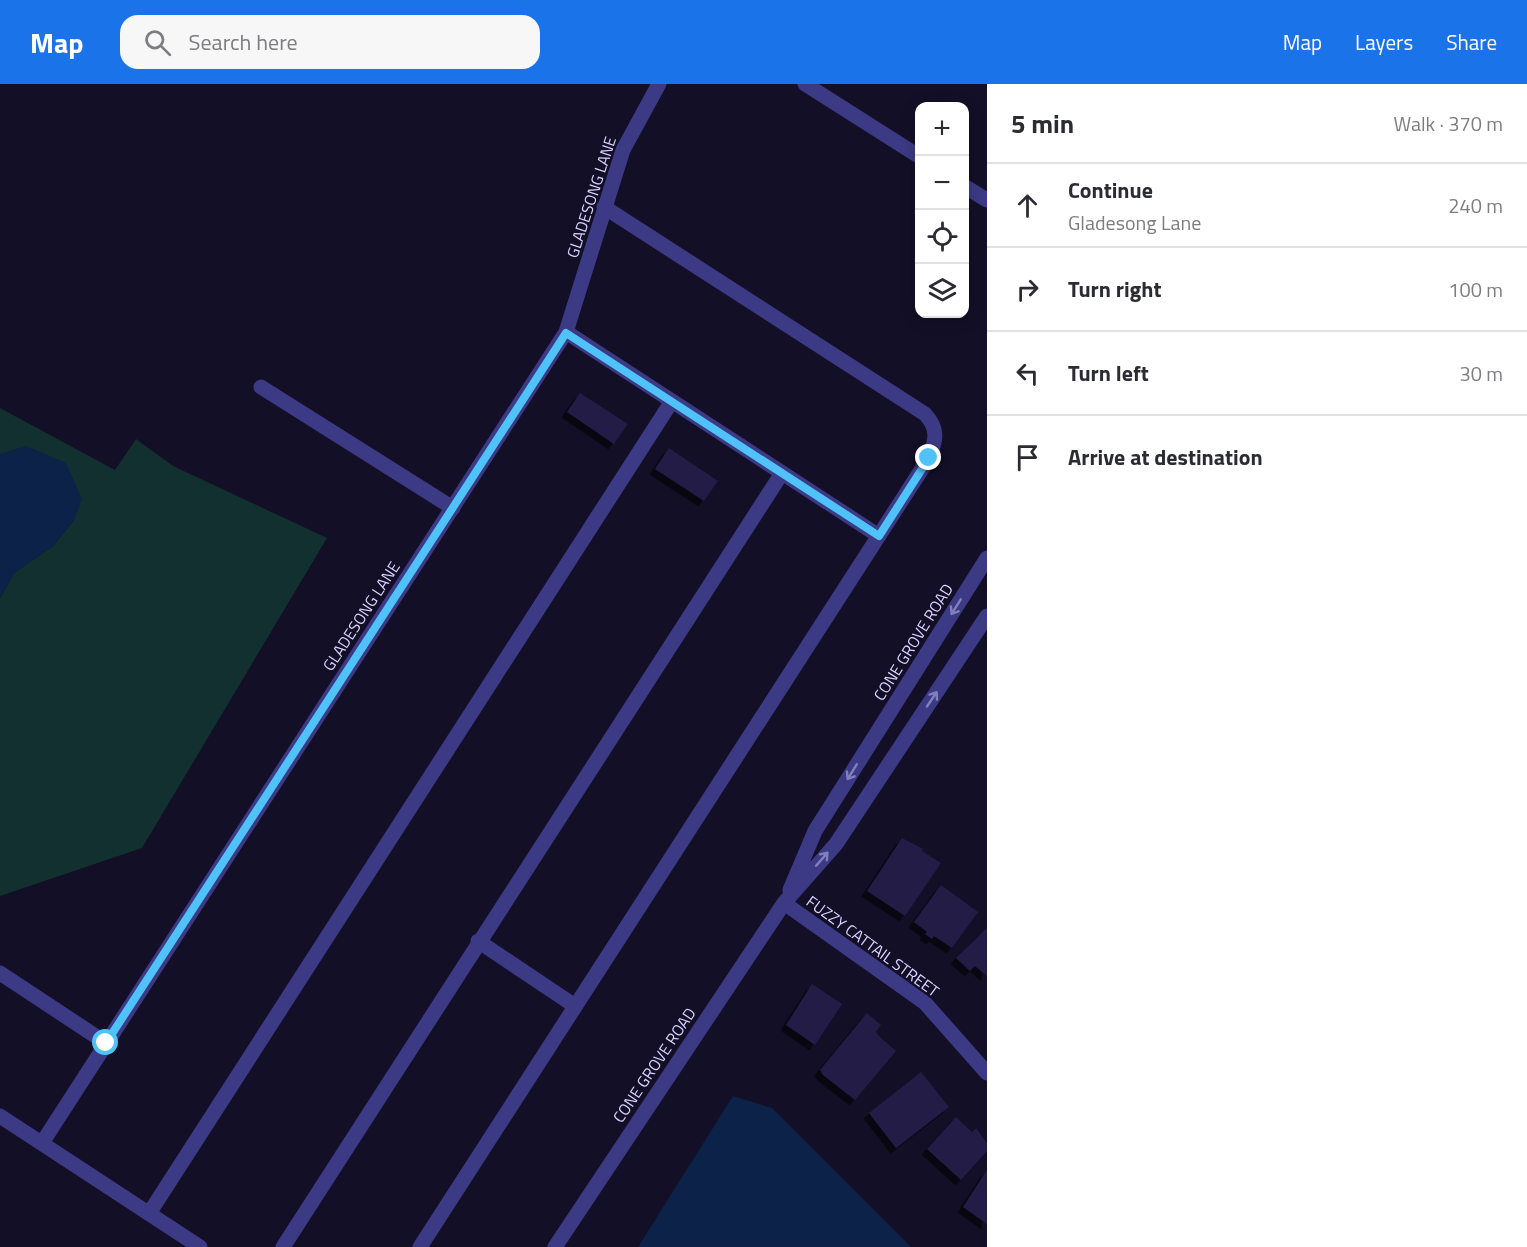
<!DOCTYPE html>
<html lang="en">
<head>
<meta charset="utf-8">
<style>
	:root { --surface:#fff; --page:#f7f7f7; --text:#2b2b33; --muted:#7c7c81; --line:#e1e1e2; --accent:#1a73e8 }
	body { margin:0; font-family:"Titillium Web",sans-serif; background:var(--page); color:var(--text) }
	.controls { position:absolute; right:18px; top:18px; display:grid; overflow:hidden; border-radius:12px; box-shadow:0 3px 15px #0003 }
	.controls button { width:54px; height:54px; display:grid; place-items:center; padding:0; border:0; border-bottom:2px solid var(--line); background:var(--surface); color:var(--text); font:30px sans-serif }
	.stop { position:absolute; width:18px; height:18px; margin:-14px; border:4px solid #4fc3f7; border-radius:50%; background:#fff }
	.stop.end { background:#4fc3f7; border-color:#fff; box-shadow:0 2px 6px #0008 }
	.list { margin:0; padding:0; list-style:none }
	h2 { display:flex; justify-content:space-between; align-items:center; height:78px; margin:0; padding:0 24px; font-size:26px }
	h2 small { font-size:20px; font-weight:400; color:var(--muted) }
	.list li { display:grid; grid-template-columns:39px 1fr auto; gap:18px; align-items:center; box-sizing:border-box; height:84px; padding:0 24px; border-top:2px solid var(--line) }
	.list b { display:block; font-size:22px; white-space:nowrap }
	.list p { margin:0; font-size:20px; white-space:nowrap; color:var(--muted) }
	.list em { font-size:20px; font-style:normal; color:var(--muted) }
	.icon { flex:none; width:33px; height:33px; fill:none; stroke:currentColor; stroke-width:2; stroke-linecap:round; stroke-linejoin:round }
	.map { position:relative; flex:none; width:987px; height:1163px; overflow:hidden }
	header { display:flex; align-items:center; gap:36px; box-sizing:border-box; height:84px; padding:0 30px; background:var(--accent); color:#fff }
	header strong { font-size:28px }
	nav { display:flex; gap:33px; margin-inline-start:auto; font-size:21px }
	.search { width:420px; height:54px; background:var(--page); display:flex; align-items:center; gap:15px; box-sizing:border-box; padding:0 21px; border-radius:18px; color:var(--muted); font-size:22px }
	main { display:flex }
	aside { flex:1; background:var(--surface) }
	.map>svg:first-child { display:block }
	.green { fill:#12302f }
	.water { fill:#0c2248 }
	.building { fill:#241b47; filter:url(#shadow) }
	.lines { fill:none; stroke-linecap:round; stroke-linejoin:round }
	.street { stroke:#3d3a85; stroke-width:15 }
	.oneway { stroke:#837fbc }
	.route { stroke:#4fc3f7; stroke-width:8 }
	.labels { text-anchor:middle; dominant-baseline:central; stroke-width:4.5; stroke-linejoin:round; paint-order:stroke }
	.street-label { font-size:16px; fill:#d9d4ff; stroke:#130f26 }
</style>
</head>
<body>
<header>
<strong>Map</strong>
<div class="search"><svg class="icon" aria-label="search" viewBox="0 0 24 24"><circle cx="10" cy="10" r="6"/><path d="M15 15l6 6"/></svg>Search here</div>
<nav><a>Map</a><a>Layers</a><a>Share</a></nav>
</header>
<main>
<div class="map">
<svg width="987" height="1163" viewBox="0 0 987 1163">
	<defs>
		<filter id="shadow"><feDropShadow dx="-5.5" dy="5.5" stdDeviation="0" flood-color="#0009"/></filter>
	</defs>
	<rect width="100%" height="100%" fill="#130f26"/>
	<!-- green -->
	<path class="green" d="M0 324 115 386 136 355 173 382 327 454 142 764 0 812V514L14 489 53 462 74 436 0 370Z"/>
	<!-- water -->
	<path class="water" d="M26 362 66 379 82 415 74 436 53 462 14 489 0 514V370Z
		M733 1012 772 1024 911 1163H638Z"/>
	<!-- building -->
	<path class="building" d="M580 309 628 340 614 360 567 328Z
		M669 364 718 397 704 417 655 385Z
		M902 754 923 765 922 767 941 779 905 832 867 807Z
		M941 801 978 828 952 864 934 852 932 855 925 850 927 848 914 838Z
		M987 844V892L975 882 970 887 956 874Z
		M812 900 842 920 815 961 786 941Z
		M867 929 881 941 876 948 880 953 896 967 855 1016 823 991 820 986Z
		M921 988 949 1023 896 1064 869 1029Z
		M956 1033 972 1048 976 1044 987 1059V1067L961 1096 927 1065Z
		M987 1086V1140L963 1123Z"/>
	<g class="lines">
		<!-- street -->
		<path class="street" d="M805 0 920 73
			M964 102 987 116
			M566 248 879 452
			M261 303 453 424
			M790 806 815 747 987 474
			M784 819 925 919 987 989
			M478 857 575 922
			M0 889 106 959
			M0 1032 200 1163
			M42 1059 566 248 623 66 659 0
			M150 1128 672 317
			M283 1163 782 389
			M420 1163 929 374C936 356 939 345 925 330L604 123
			M555 1163 784 819 836 760 987 532"/>
	</g>
	<!-- one-way arrows -->
	<defs><path id="oneway-shaft" d="M-6 0H5M1.5-3L5.5 0L1.5 3" fill="none" stroke-width="1.6" stroke-linecap="round" stroke-linejoin="round" transform="scale(1.5)"/></defs>
	<g class="oneway">
		<use href="#oneway-shaft" transform="translate(956 523) rotate(122)"/>
		<use href="#oneway-shaft" transform="translate(932 615) rotate(-56)"/>
		<use href="#oneway-shaft" transform="translate(852 688) rotate(122)"/>
		<use href="#oneway-shaft" transform="translate(822 775) rotate(-49)"/>
	</g>
	<g class="lines">
		<!-- route -->
		<path class="route" d="M106 959 566 249 879 452 929 374"/>
	</g>
	<g class="labels">
		<!-- street labels -->
		<g class="street-label">
			<text transform="translate(591 113) rotate(-72)">GLADESONG LANE</text>
			<text transform="translate(361 532) rotate(-57)">GLADESONG LANE</text>
			<text transform="translate(913 558) rotate(-58)">CONE GROVE ROAD</text>
			<text transform="translate(873 862) rotate(36)">FUZZY CATTAIL STREET</text>
			<text transform="translate(654 981) rotate(-56)">CONE GROVE ROAD</text>
		</g>
	</g>
</svg>
<div class="controls">
<button>+</button>
<button>−</button>
<button><svg class="icon" aria-label="locate" viewBox="0 0 24 24"><circle cx="12" cy="12" r="6"/><path d="M12 2v4M12 18v4M2 12h4M18 12h4"/></svg></button>
<button><svg class="icon" aria-label="layers" viewBox="0 0 24 24"><path d="M12 4l9 5-9 5-9-5zM3 14l9 5 9-5"/></svg></button>
</div>
<div class="stop" style="left:106px;top:959px"></div>
<div class="stop end" style="left:929px;top:374px"></div>
</div>
<aside>
<h2>5 min<small>Walk · 370 m</small></h2>
<ul class="list">
<li><svg class="icon" aria-label="ahead" viewBox="0 0 24 24"><path d="M12 20V5M6 11l6-6 6 6"/></svg><div><b>Continue</b><p>Gladesong Lane</p></div><em>240 m</em></li>
<li><svg class="icon" aria-label="right" viewBox="0 0 24 24"><path d="M7 20v-9h11M14 6l5 5-5 5"/></svg><div><b>Turn right</b></div><em>100 m</em></li>
<li><svg class="icon" aria-label="left" viewBox="0 0 24 24"><path d="M17 20v-9H6M10 6l-5 5 5 5"/></svg><div><b>Turn left</b></div><em>30 m</em></li>
<li><svg class="icon" aria-label="arrive" viewBox="0 0 24 24"><path d="M6 21V4h12l-3 4 3 4H6"/></svg><div><b>Arrive at destination</b></div></li>
</ul>
</aside>
</main>
</body>
</html>
